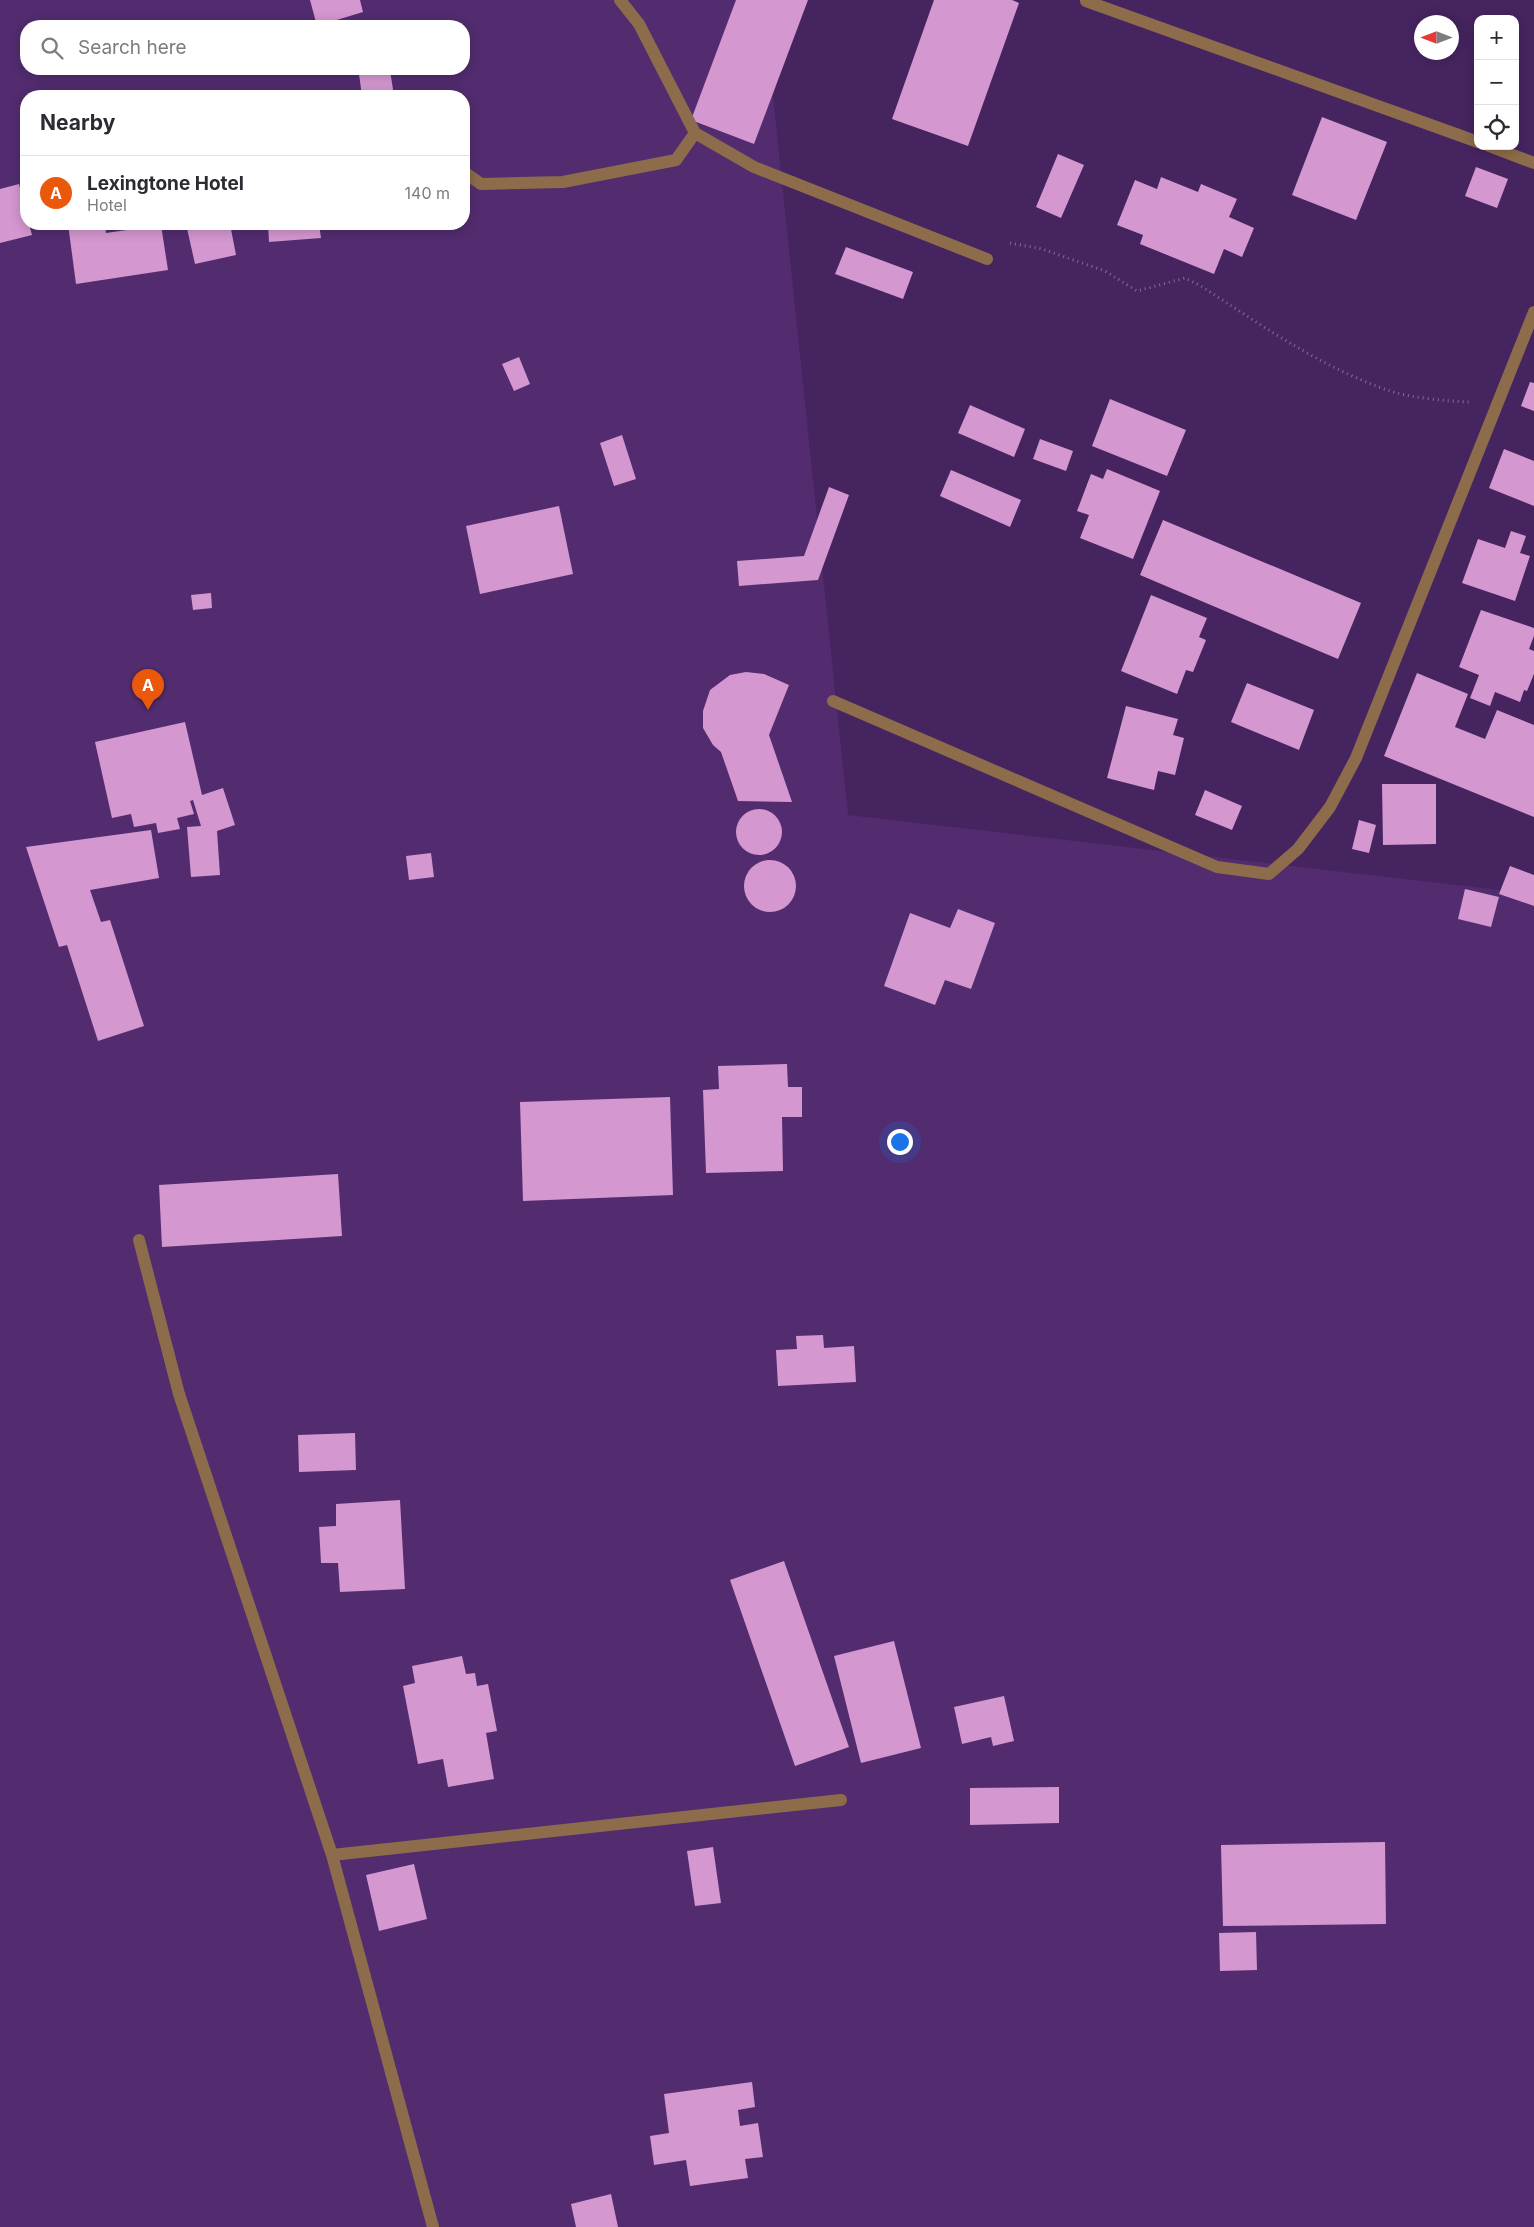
<!DOCTYPE html>
<html lang="en">
<head>
<meta charset="utf-8">
<style>
	:root { --surface:#fff; --page:#f7f7f7; --text:#2b2b33; --muted:#7c7c81; --line:#e1e1e2; --accent:#ea580c }
	body { margin:0; font-family:Inter,sans-serif; background:var(--page); color:var(--text) }
	.controls { position:absolute; right:15px; top:15px; display:grid; overflow:hidden; border-radius:10px; box-shadow:0 2px 12px #0003 }
	.controls button { width:45px; height:45px; display:grid; place-items:center; padding:0; border:0; border-bottom:1px solid var(--line); background:var(--surface); color:var(--text); font:25px sans-serif }
	.compass { position:absolute; left:1414px; top:15px; width:45px; height:45px; border-radius:50%; background:var(--surface); box-shadow:0 2px 12px #0003; rotate:270deg }
	.you { position:absolute; left:899px; top:1141px; width:18px; height:18px; margin:-12px; border:4px solid #fff; border-radius:50%; background:#1a73e8; box-shadow:0 0 0 8px #1a73e833 }
	.badge { display:grid; place-items:center; width:32px; height:32px; border-radius:50%; background:var(--accent); color:#fff; font-size:16px; font-weight:700 }
	.pin { position:absolute; translate:-50% -41px; filter:drop-shadow(0 1px 2px #0008) }
	.pin::after { content:''; position:absolute; top:26px; width:18px; height:15px; background:inherit; clip-path:polygon(0 0,100% 0,50% 100%) }
	.list { margin:0; padding:0; list-style:none }
	h2 { display:flex; justify-content:space-between; align-items:center; height:65px; margin:0; padding:0 20px; font-size:21px }
	h2 small { font-size:16px; font-weight:400; color:var(--muted) }
	.list li { display:grid; grid-template-columns:32px 1fr auto; gap:15px; align-items:center; box-sizing:border-box; height:75px; padding:0 20px; border-top:1px solid var(--line) }
	.list b { display:block; font-size:19px; white-space:nowrap }
	.list p { margin:0; font-size:16px; white-space:nowrap; color:var(--muted) }
	.list em { font-size:16px; font-style:normal; color:var(--muted) }
	.icon { flex:none; width:28px; height:28px; fill:none; stroke:currentColor; stroke-width:2; stroke-linecap:round; stroke-linejoin:round }
	.map { position:relative; flex:none; width:1534px; height:2227px; overflow:hidden }
	.search { position:absolute; background:var(--surface); box-shadow:0 2px 12px #0003; left:20px; top:20px; width:450px; height:55px; display:flex; align-items:center; gap:12px; box-sizing:border-box; padding:0 18px; border-radius:20px; color:var(--muted); font-size:19px }
	.panel { position:absolute; background:var(--surface); box-shadow:0 2px 12px #0003; left:20px; top:90px; width:450px; height:140px; border-radius:20px }
	.map>svg:first-child { display:block }
	.built { fill:#522c6f; fill-rule:evenodd }
	.building { fill:#d497d0 }
	.lines { fill:none; stroke-linecap:round; stroke-linejoin:round }
	.path { stroke:#856a9c; stroke-width:3; stroke-dasharray:1 4; stroke-linecap:butt }
	.minor { stroke:#8c6c4a; stroke-width:12 }
</style>
</head>
<body>
<div class="map">
<svg width="1534" height="2227" viewBox="0 0 1534 2227">
	<rect width="100%" height="100%" fill="#462460"/>
	<!-- built -->
	<path class="built" d="M0 0H763L848 815 1534 894V2227H0ZM26 26H464V69H26ZM26 96H464V224H26Z"/>
	<!-- building -->
	<path class="building" d="M310 0H360L363 12 317 26Z
		M736 0H808L754 144 691 120Z
		M934 0H1012L1019 3 968 146 892 119Z
		M390 70 394 96H362L359 74Z
		M1322 117 1387 142 1356 220 1292 195Z
		M1058 154 1084 165 1061 218 1036 207Z
		M1476 167 1508 179 1497 208 1465 196Z
		M1161 177 1198 192 1201 184 1237 199 1229 217 1254 228 1242 257 1224 249 1214 274 1140 244 1143 235 1117 225 1135 180 1157 189Z
		M19 184 26 212V224H29L32 235 0 243V189Z
		M68 224H105L106 233 161 225 168 270 76 284Z
		M186 224H230L236 255 195 264Z
		M268 224H319L321 238 269 242Z
		M846 247 913 272 903 299 835 274Z
		M519 357 530 384 514 391 502 364Z
		M1530 382 1534 383V411L1521 406Z
		M1110 399 1186 430 1167 476 1092 446Z
		M970 405 1025 429 1014 457 958 433Z
		M622 435 636 479 614 486 600 443Z
		M1040 439 1073 451 1066 471 1033 459Z
		M1504 449 1534 461V506L1489 488Z
		M1107 469 1160 491 1133 559 1080 538 1089 515 1077 511 1091 474 1103 479Z
		M951 470 1021 500 1010 527 940 496Z
		M829 487 849 495 818 580 739 586 737 561 804 556Z
		M559 506 573 574 480 594 466 526Z
		M1163 520 1361 603 1338 659 1140 575Z
		M1511 531 1526 536 1520 553 1530 556 1515 601 1462 583 1478 539 1505 548Z
		M211 593 212 608 193 610 191 595Z
		M1151 595 1207 618 1199 637 1206 640 1193 672 1186 670 1177 694 1121 671Z
		M1481 610 1534 628V636L1529 649 1534 651V674L1527 691 1524 690 1520 702 1495 692 1490 706 1470 698 1479 675 1459 667Z
		M746 672 764 674 789 685 769 735 792 802 738 801 721 752 713 745 703 728V711L710 690 730 675Z
		M1417 673 1468 694 1455 727 1485 739 1497 710 1534 725V817L1384 756Z
		M1247 683 1314 710 1299 750 1231 722Z
		M1126 706 1178 719 1173 735 1184 738 1175 775 1158 771 1154 790 1107 778Z
		M185 722 202 795 223 788 235 825 217 831 220 875 191 877 187 827 201 826 193 800 190 801 194 814 177 818 180 829 158 833 156 823 134 827 131 814 112 818 95 742Z
		M1382 784H1436V844L1383 845Z
		M1205 790 1242 806 1232 830 1195 815Z
		M736 832a23 23 0 1 1 46 0a23 23 0 1 1-46 0Z
		M1359 820 1376 825 1369 853 1352 849Z
		M151 830 159 878 90 890 101 922 110 920 144 1026 98 1041 67 945 59 947 26 847Z
		M431 853 434 877 409 880 406 856Z
		M744 886a26 26 0 1 1 52 0a26 26 0 1 1-52 0Z
		M1510 866 1534 875V906L1499 894Z
		M1465 889 1499 897 1491 927 1458 919Z
		M958 909 995 923 971 989 945 980 935 1005 884 986 910 913 950 928Z
		M787 1064 788 1087H802V1117H782L783 1171 706 1173 703 1090 719 1089 718 1066Z
		M670 1097 673 1195 523 1201 520 1102Z
		M338 1174 342 1236 162 1247 159 1185Z
		M823 1335 824 1348 854 1346 856 1382 778 1386 776 1350 797 1349 796 1336Z
		M355 1433 356 1470 299 1472 298 1435Z
		M400 1500 405 1589 340 1592 338 1563H321L319 1527 336 1526V1504Z
		M784 1561 849 1747 795 1766 730 1580Z
		M894 1641 921 1748 861 1763 834 1656Z
		M462 1656 466 1674 475 1673 477 1686 488 1684 497 1731 486 1733 494 1779 448 1787 443 1759 418 1764 403 1686 415 1683 412 1666Z
		M1004 1696 1014 1741 993 1746 991 1737 962 1744 954 1707Z
		M1059 1787V1823L970 1825V1788Z
		M1385 1842 1386 1924 1223 1926 1221 1845Z
		M713 1847 721 1903 695 1906 687 1851Z
		M414 1864 427 1919 379 1931 366 1875Z
		M1256 1932 1257 1970 1220 1971 1219 1933Z
		M752 2082 755 2107 738 2110 740 2126 758 2123 763 2157 745 2159 748 2178 690 2186 686 2160 654 2165 650 2136 669 2133 664 2094Z
		M611 2194 618 2227H576L571 2204Z"/>
	<g class="lines">
		<!-- path -->
		<path class="path" d="M1010 243 1042 249 1105 271 1137 291 1185 278 1201 286C1261 325 1319 366 1387 390 1409 398 1446 401 1469 402"/>
		<!-- minor -->
		<path class="minor" d="M620 0 639 24 695 133 754 167 987 259
			M1086 1 1478 142
			M1489 146 1534 163
			M464 172 481 184 563 182 676 160 695 133
			M833 701 1217 867 1269 874 1298 849 1330 807 1356 758 1534 312
			M139 1240 179 1394 332 1855 433 2227
			M332 1855 841 1800"/>
	</g>
</svg>
<div class="controls">
<button>+</button>
<button>−</button>
<button><svg class="icon" aria-label="locate" viewBox="0 0 24 24"><circle cx="12" cy="12" r="6"/><path d="M12 2v4M12 18v4M2 12h4M18 12h4"/></svg></button>
</div>
<svg class="compass" viewBox="-18 -18 36 36"><path d="M0-13l5 13h-10z" fill="#e53935"/><path d="M0 13l5-13h-10z" fill="#7c7c81"/></svg>
<div class="you"></div>
<div class="pin badge" style="left:148px;top:710px">A</div>
<div class="search"><svg class="icon" aria-label="search" viewBox="0 0 24 24"><circle cx="10" cy="10" r="6"/><path d="M15 15l6 6"/></svg>Search here</div>
<section class="panel">
<h2>Nearby<small></small></h2>
<ul class="list">
<li><span class="badge">A</span><div><b>Lexingtone Hotel</b><p>Hotel</p></div><em>140 m</em></li>
</ul>
</section>
</div>
</body>
</html>
